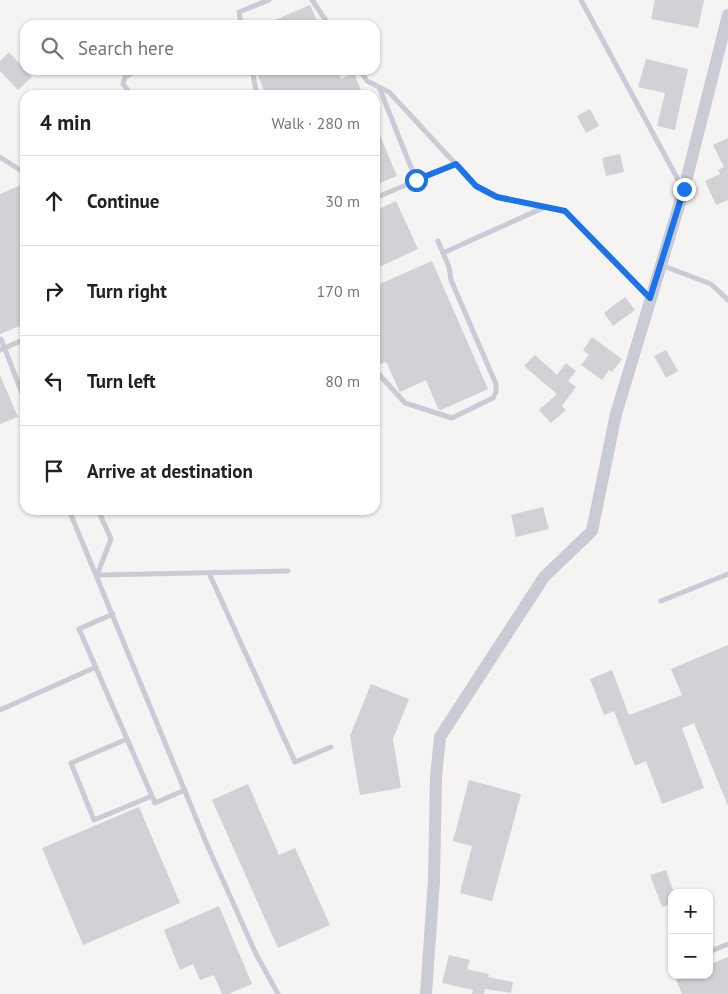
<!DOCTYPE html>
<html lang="en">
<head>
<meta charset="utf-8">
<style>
	:root { --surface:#fff; --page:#f2f2f2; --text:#202124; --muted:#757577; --line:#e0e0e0 }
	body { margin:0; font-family:"PT Sans",sans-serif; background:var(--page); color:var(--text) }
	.controls { position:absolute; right:15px; bottom:15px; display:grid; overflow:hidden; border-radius:10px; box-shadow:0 1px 4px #0004 }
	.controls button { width:45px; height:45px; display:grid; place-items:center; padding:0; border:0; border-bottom:1px solid var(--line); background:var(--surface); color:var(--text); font:25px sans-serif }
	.stop { position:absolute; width:15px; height:15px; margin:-11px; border:4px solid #1a73e8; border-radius:50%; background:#fff }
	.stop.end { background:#1a73e8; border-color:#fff; box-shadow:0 1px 5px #0008 }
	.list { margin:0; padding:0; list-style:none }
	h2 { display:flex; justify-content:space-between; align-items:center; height:65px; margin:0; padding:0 20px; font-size:21px }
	h2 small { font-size:16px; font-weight:400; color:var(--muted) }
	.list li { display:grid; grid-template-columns:32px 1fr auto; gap:15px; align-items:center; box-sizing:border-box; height:90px; padding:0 20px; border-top:1px solid var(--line) }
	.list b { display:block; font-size:19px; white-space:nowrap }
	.list em { font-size:16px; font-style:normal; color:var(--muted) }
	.icon { flex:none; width:28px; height:28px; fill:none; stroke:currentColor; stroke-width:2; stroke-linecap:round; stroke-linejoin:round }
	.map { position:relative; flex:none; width:728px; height:994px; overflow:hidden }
	.search { position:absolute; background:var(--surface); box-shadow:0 1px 4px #0004; left:20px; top:20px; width:360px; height:55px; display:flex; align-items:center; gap:12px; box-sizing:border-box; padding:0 18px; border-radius:15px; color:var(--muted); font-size:19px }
	.panel { position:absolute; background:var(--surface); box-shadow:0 1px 4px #0004; left:20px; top:90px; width:360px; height:425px; border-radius:15px }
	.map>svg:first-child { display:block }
	.building { fill:#d1d1d6 }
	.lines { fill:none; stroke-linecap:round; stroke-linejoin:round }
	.service { stroke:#c9cbd5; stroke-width:5 }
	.tertiary { stroke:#c9cbd5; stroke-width:12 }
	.route { stroke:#1a73e8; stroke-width:6 }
</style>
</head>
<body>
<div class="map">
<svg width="728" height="994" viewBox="0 0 728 994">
	<rect width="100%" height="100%" fill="#f5f4f3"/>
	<!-- building -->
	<path class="building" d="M655 0H704L698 28 651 19Z
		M310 5 319 25H263Z
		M9 52 32 77 18 90 0 71V61Z
		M646 59 688 69 675 130 657 126 665 93 638 87Z
		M273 70H338L341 79 354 73 363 95H266L258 76Z
		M590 109 599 126 586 133 577 116Z
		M375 124 397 176 375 185Z
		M728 138V200L716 205 705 181 720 174 718 170 724 167 713 145Z
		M620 154 624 172 606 176 602 158Z
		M23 184 25 190V324L0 334V194Z
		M396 201 418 249 375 269V211Z
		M432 261 488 389 441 410 438 409 426 380 400 392 386 362 375 366V286Z
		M625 297 635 310 613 326 604 313Z
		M592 337 622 359 612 372 609 370 602 380 581 365 589 355 583 350Z
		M666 350 678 371 666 378 654 356Z
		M535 355 557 375 566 363 576 371 568 381 576 387 562 406 566 410 551 423 539 410 557 394 524 366Z
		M0 375 18 417 0 424Z
		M543 507 549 529 516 537 511 515Z
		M728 645V806L694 723 682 728 704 788 662 804 646 761 635 766 614 711 604 715 590 679 612 670 629 715 682 695 671 669Z
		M371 684 409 699 393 739 401 788 360 795 350 736Z
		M469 780 521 794 492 901 460 893 472 846 453 841Z
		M248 784 279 855 295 848 330 925 278 948 212 800Z
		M139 807 180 903 83 945 42 848Z
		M666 870 674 893H672V903L662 907 650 875Z
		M219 906 252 984 228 994H222L214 975 200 980 193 964 180 970 164 930Z
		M449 955 470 960 467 969 489 974 488 977 513 982 511 993 485 989 484 994H472L473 990 442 983Z
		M728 957V994H682L676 979 686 975H709V965Z"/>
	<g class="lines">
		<!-- service -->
		<path class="service" d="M312 0 329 25
			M581 0 682 187
			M241 25 239 12 269 0
			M252 70 257 95
			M360 70 367 81 389 92 476 186 497 197 565 211 649 298
			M379 87 416 180
			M131 95 123 84 125 77 137 70
			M0 157 25 173
			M375 198 456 164
			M443 253 545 207
			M661 265 711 284 728 300
			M1 339 25 401
			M0 350 25 339
			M375 370 405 403 452 418 493 398 496 392V384L451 280 449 267 438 241
			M69 510 208 847 256 954 278 994
			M98 510 111 539 97 575 288 571
			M209 573 295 762 331 747
			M661 601 728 574
			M113 614 79 629 155 803 185 790
			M0 710 96 667
			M127 739 71 763 94 820 152 796
			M709 952 728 944"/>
		<!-- tertiary -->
		<path class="tertiary" d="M426 994 434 880 436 777 440 737 544 577 592 531 616 414 684 189 728 15"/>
	</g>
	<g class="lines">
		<!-- route -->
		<path class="route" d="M416 180 456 164 476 186 497 197 565 211 650 298 684 189"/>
	</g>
</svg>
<div class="controls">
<button>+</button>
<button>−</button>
</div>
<div class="stop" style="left:416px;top:180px"></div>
<div class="stop end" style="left:684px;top:189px"></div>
<div class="search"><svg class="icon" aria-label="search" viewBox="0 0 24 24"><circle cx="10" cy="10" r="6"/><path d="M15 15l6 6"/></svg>Search here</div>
<section class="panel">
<h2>4 min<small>Walk · 280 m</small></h2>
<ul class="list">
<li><svg class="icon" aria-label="ahead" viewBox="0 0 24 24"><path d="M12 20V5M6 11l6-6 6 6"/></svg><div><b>Continue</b></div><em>30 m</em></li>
<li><svg class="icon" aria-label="right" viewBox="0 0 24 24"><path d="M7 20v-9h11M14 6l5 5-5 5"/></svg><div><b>Turn right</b></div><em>170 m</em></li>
<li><svg class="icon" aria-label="left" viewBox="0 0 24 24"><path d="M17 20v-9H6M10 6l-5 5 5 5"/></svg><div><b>Turn left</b></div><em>80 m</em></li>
<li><svg class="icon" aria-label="arrive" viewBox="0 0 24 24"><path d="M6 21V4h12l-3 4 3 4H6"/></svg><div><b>Arrive at destination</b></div></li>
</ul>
</section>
</div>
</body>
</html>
